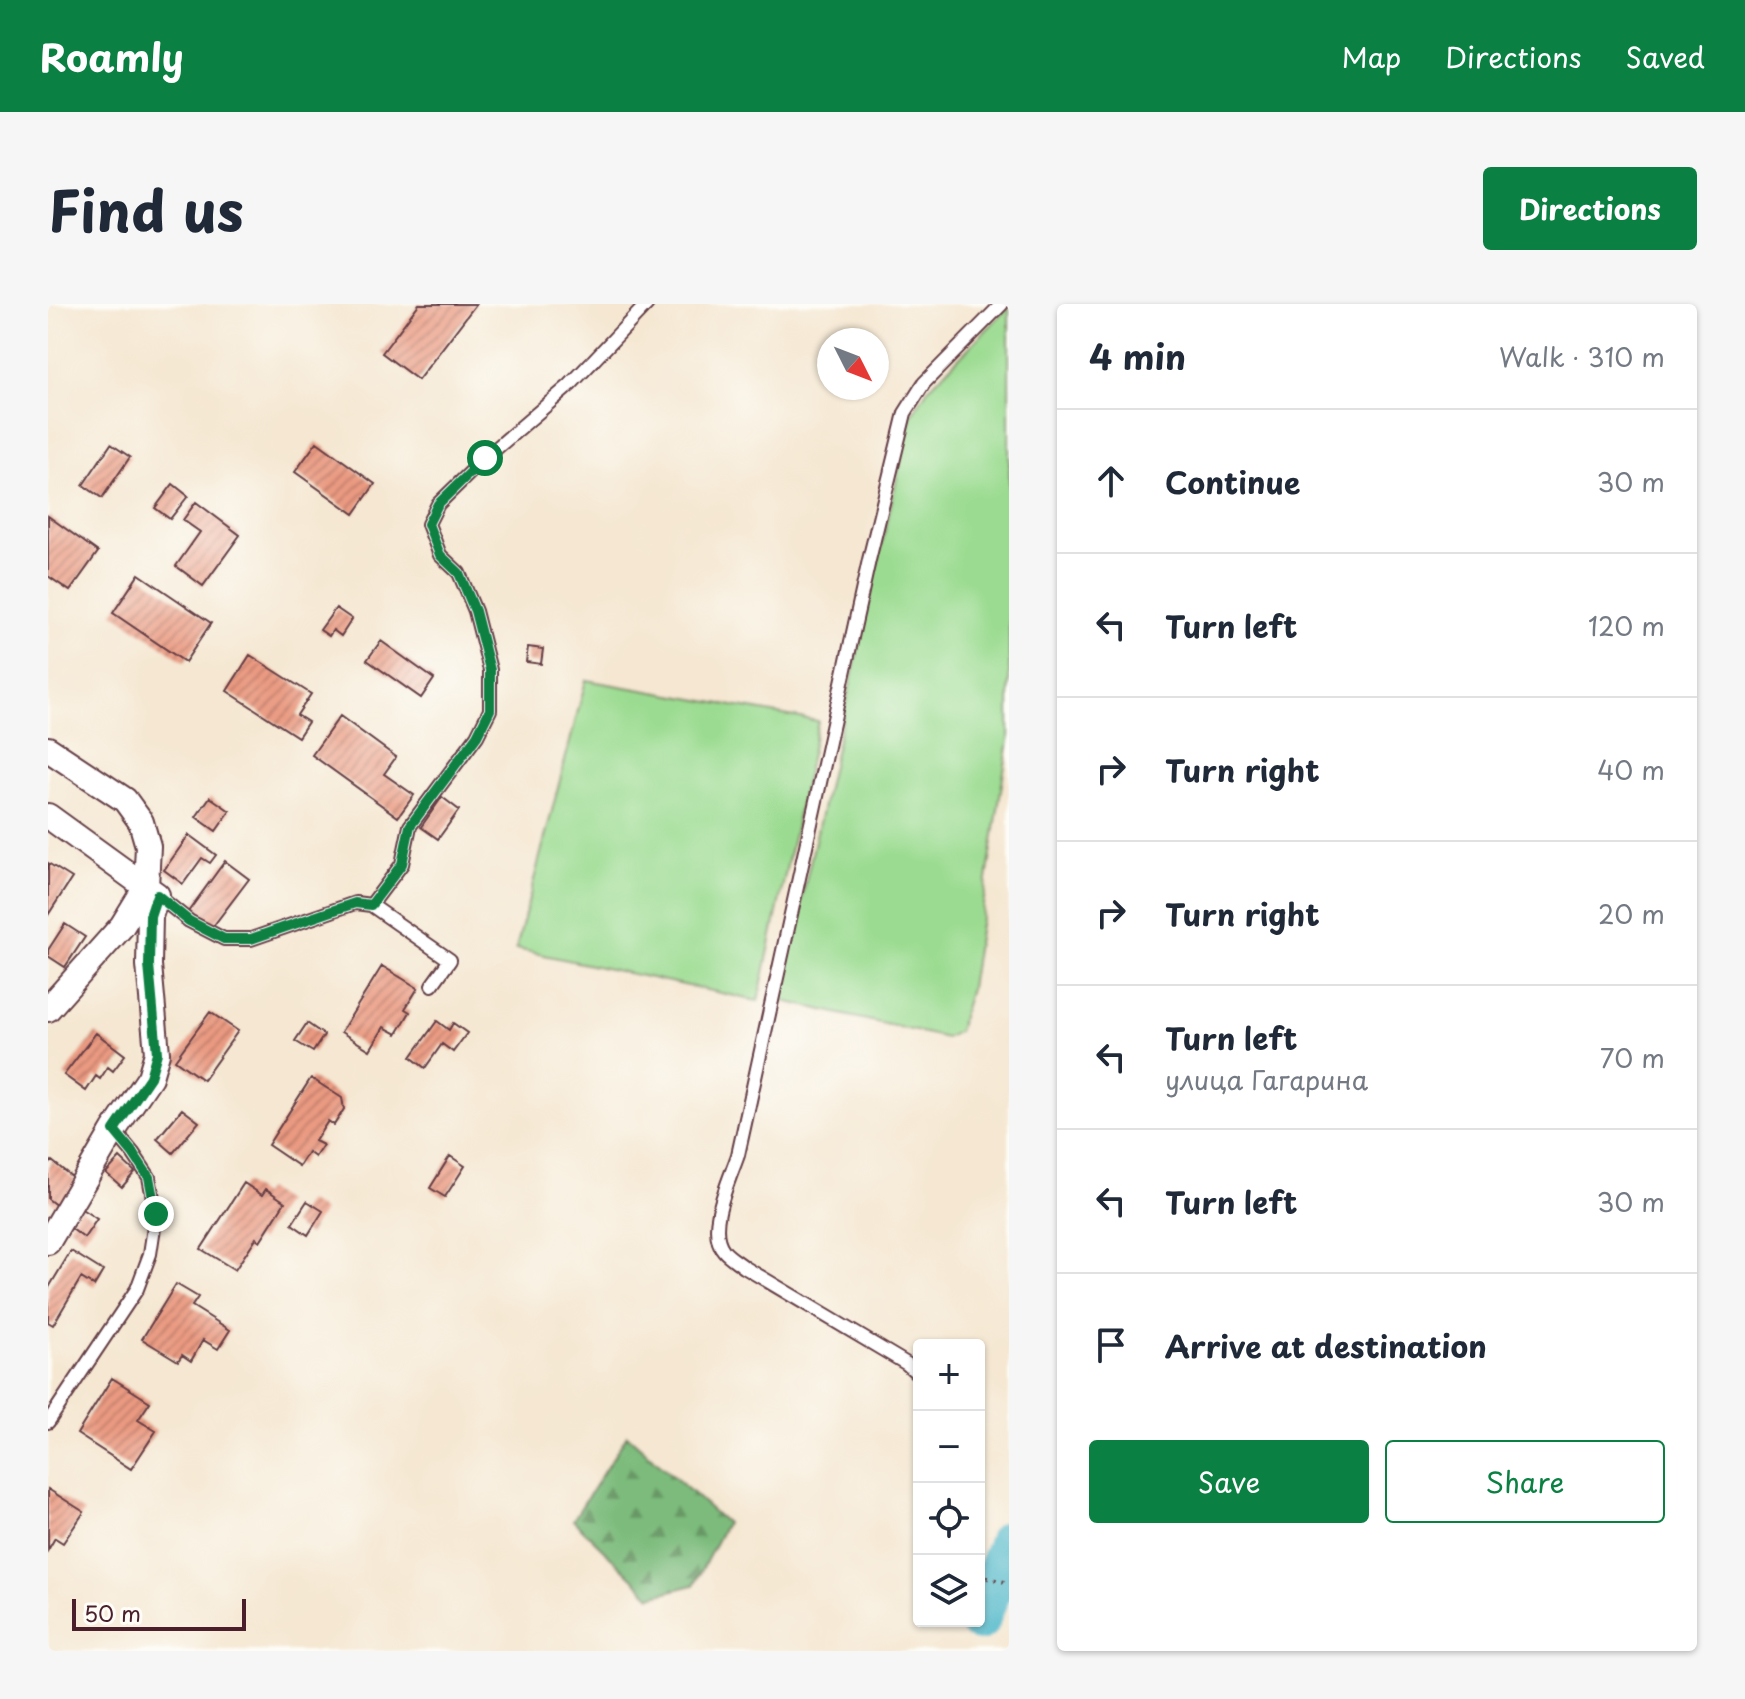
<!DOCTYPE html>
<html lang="en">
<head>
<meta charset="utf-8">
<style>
	:root { --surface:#fff; --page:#f6f6f7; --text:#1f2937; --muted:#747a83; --line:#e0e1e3; --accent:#0b8043 }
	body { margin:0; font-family:"Playpen Sans",sans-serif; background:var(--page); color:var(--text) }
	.controls { position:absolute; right:24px; bottom:24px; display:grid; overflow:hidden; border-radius:8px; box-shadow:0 2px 6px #0004 }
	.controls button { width:72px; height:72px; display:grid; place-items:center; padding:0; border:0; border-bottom:2px solid var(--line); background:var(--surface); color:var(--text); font:40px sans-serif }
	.compass { position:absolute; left:769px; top:24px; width:72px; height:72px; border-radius:50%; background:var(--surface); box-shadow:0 2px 6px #0004; rotate:132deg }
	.scale { position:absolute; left:24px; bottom:20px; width:174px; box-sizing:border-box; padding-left:8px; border:4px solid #4a1f2b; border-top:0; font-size:22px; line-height:28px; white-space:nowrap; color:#4a1f2b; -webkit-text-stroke:6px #fdfcf7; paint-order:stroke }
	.stop { position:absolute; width:24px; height:24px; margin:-18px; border:6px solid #0b8043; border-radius:50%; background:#fff }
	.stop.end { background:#0b8043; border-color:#fff; box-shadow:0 2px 8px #0008 }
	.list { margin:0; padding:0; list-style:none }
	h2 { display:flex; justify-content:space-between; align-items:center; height:104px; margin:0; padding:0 32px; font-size:34px }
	h2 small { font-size:26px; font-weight:400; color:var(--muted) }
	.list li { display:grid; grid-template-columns:52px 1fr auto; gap:24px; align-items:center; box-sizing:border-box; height:144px; padding:0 32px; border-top:2px solid var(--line) }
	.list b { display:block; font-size:30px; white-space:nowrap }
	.list p { margin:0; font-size:26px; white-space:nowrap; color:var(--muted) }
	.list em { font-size:26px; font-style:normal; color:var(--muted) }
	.actions { display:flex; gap:16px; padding:24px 32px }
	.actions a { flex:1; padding:18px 0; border:2px solid var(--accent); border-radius:8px; text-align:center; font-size:28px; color:var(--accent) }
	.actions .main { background:var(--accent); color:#fff }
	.icon { flex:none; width:44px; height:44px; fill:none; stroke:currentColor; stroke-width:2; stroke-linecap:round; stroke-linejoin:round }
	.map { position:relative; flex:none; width:961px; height:1347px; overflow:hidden; border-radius:8px }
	header { display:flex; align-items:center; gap:48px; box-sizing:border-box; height:112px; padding:0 40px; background:var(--accent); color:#fff }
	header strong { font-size:38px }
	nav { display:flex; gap:44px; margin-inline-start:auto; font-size:28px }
	.intro { display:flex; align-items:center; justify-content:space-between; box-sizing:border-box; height:192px; padding:0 48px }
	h1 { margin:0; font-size:56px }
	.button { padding:20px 36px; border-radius:8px; background:var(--accent); color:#fff; font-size:28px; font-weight:700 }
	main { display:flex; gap:48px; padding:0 48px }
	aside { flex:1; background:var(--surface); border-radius:8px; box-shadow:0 2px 6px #0004 }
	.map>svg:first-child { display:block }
	.forest { fill:url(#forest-firs); stroke:#636d53; stroke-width:2 }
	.garden { fill:#9bdb91; stroke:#727d5e; stroke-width:2 }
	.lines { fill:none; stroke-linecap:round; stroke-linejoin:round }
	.river { stroke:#4ab5c8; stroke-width:42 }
	.building { fill:url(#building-hatch) }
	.lane-casing { stroke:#643d44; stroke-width:16 }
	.street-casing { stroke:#643d44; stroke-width:28 }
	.path { stroke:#643d44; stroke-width:4; stroke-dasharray:2 6; stroke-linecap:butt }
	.lane { stroke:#fff; stroke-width:12 }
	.street { stroke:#fff; stroke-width:24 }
	.route { stroke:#0b8043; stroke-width:10 }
</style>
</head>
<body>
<header>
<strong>Roamly</strong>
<nav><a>Map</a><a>Directions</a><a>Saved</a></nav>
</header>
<div class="intro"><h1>Find us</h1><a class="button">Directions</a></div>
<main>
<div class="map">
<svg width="961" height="1347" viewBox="0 0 961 1347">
	<defs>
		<pattern id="forest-firs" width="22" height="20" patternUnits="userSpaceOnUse" patternTransform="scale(2)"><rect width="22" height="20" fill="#7cbb7b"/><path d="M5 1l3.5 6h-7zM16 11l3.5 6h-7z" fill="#689765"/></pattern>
		<pattern id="building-hatch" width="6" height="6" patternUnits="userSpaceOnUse" patternTransform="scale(2)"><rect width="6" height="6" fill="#ea9a81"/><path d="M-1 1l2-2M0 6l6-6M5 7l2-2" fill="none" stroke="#c07d6a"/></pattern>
	</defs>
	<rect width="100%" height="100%" fill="#fdfcf7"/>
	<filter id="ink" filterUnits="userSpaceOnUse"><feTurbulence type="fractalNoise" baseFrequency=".0125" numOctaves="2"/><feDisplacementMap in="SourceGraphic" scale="16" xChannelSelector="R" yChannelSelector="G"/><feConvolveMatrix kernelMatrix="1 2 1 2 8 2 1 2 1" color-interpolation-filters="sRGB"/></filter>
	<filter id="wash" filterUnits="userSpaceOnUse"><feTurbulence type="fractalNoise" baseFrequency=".006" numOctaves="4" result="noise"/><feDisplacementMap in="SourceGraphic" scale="32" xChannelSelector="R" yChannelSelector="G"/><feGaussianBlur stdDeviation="1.8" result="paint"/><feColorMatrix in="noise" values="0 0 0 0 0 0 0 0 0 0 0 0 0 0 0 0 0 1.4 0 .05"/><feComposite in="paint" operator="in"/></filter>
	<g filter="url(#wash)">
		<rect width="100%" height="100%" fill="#f5e7d1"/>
		<!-- forest -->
		<path class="forest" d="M579 1131 678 1219 646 1281 603 1292 525 1216Z"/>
		<!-- garden -->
		<path class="garden" d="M961 3V435L922 684 910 727 898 734 731 696 863 112 880 85Z
			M538 376 770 417 710 697 468 645Z"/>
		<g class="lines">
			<!-- river -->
			<path class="river" d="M931 1316 961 1238"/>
		</g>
		<g id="blocks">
			<!-- building -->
			<path class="building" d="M371 0H428L370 76 334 49Z
				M269 138 327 180 306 210 247 168Z
				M63 140 82 153 54 194 35 181Z
				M125 180 140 192 122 215 107 204Z
				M148 198 192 231 155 282 128 262 152 228 135 216Z
				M0 212 50 248 22 287 0 272Z
				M91 270 163 319 137 358 65 309Z
				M288 304 304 315 293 332 285 326 281 332 272 326Z
				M333 337 386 375 373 394 319 356Z
				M480 343 495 345 493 360 478 358Z
				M202 351 263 390 249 411 260 418 250 433 179 387Z
				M292 412 348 453 336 470 366 491 350 513 264 451Z
				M162 493 182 507 168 527 148 513Z
				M394 493 411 506 390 535 373 523Z
				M141 531 168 551 162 559 154 554 135 580 116 566Z
				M177 557 201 575 163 625 140 608Z
				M0 559 24 574 0 611Z
				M17 620 37 633 17 663 0 652V646Z
				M334 662 370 684 357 705 362 708 349 730 336 723 322 746 293 728Z
				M162 708 190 727 155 776 127 756Z
				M389 717 401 726 405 719 419 729 405 748 394 740 377 764 363 753Z
				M259 719 276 731 265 748 247 737Z
				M48 729 77 751 65 767 60 763 52 775 48 772 38 787 16 771Z
				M263 774 294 794 296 805 286 821 280 817 267 837 275 841 267 853 260 848 251 862 220 841Z
				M134 805 151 818 125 849 109 835Z
				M402 852 417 862 397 893 382 884Z
				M72 854 87 868 74 883 58 869Z
				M4 857 29 877 9 902 0 895V862Z
				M196 879 214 891 218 885 237 898 212 937 208 934 187 966 153 945Z
				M259 897 275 907 260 931 244 920Z
				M32 904 49 915 36 934 20 922Z
				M23 947 55 967 46 982 33 974 5 1021 0 1018V985Z
				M128 980 150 993 144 1002 182 1026 170 1045 155 1036 143 1057 134 1051 130 1057 94 1035Z
				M64 1074 102 1098 90 1116 108 1127 83 1165 29 1130Z
				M0 1185 36 1208 15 1239 7 1234 0 1246Z"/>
		</g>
	</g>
	<g filter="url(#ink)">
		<use href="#blocks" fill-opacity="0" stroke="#643d44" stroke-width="2"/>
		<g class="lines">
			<defs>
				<path id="lane" d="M109 591 141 617 176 635H203L307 599 323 601 402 656 384 681
					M323 601 354 560 362 522 429 432 442 406V366L427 307 411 269 392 251 380 220 390 200 437 154 522 81 599 0
					M871 1071 859 1060 696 963C690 958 681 953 676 947 657 925 682 875 690 851L821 256 857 109 876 79 954 0
					M0 1118 89 985 102 950 108 910 101 873 85 849 66 826"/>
				<path id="street" d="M0 445 77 496 93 518 100 542 98 583 74 622 0 705
					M0 512 109 591 102 612 101 661 109 749 102 773 66 826 0 938"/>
			</defs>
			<!-- lane casing -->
			<use href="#lane" class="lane-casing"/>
			<!-- street casing -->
			<use href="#street" class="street-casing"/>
			<!-- path -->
			<path class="path" d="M931 1272 961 1279"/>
			<!-- lane -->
			<use href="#lane" class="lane"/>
			<!-- street -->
			<use href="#street" class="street"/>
		</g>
	</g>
	<g class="lines" filter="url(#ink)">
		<!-- route -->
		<path class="route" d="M108 910 101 873 85 849 66 826 102 773 109 749 101 661 102 612 109 591 141 617 176 635H203L307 599 323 601 354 560 362 522 429 432 442 406V366L427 307 411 269 392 251 380 220 390 200 437 154"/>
	</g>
</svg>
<div class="controls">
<button>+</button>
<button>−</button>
<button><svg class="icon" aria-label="locate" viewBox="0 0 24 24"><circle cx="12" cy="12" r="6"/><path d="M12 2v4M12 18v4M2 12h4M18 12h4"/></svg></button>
<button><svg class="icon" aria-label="layers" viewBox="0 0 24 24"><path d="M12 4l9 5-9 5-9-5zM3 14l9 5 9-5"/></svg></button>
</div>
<svg class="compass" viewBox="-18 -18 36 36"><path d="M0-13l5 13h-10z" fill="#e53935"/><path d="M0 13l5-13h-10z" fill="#747a83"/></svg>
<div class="scale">50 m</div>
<div class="stop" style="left:437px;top:154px"></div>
<div class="stop end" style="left:108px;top:910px"></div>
</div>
<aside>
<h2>4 min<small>Walk · 310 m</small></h2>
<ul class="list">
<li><svg class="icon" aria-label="ahead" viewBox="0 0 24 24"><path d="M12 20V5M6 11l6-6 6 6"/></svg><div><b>Continue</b></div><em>30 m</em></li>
<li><svg class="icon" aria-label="left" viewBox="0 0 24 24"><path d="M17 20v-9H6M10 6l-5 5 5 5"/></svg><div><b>Turn left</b></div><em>120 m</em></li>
<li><svg class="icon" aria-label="right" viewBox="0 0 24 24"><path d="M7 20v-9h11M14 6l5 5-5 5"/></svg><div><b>Turn right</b></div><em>40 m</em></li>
<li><svg class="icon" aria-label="right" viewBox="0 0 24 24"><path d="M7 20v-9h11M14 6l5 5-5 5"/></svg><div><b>Turn right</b></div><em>20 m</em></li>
<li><svg class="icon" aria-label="left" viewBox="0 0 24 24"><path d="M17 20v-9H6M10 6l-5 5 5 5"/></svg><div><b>Turn left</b><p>улица Гагарина</p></div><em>70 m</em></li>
<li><svg class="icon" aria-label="left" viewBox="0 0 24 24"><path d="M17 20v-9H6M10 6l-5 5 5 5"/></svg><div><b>Turn left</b></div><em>30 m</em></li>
<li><svg class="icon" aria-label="arrive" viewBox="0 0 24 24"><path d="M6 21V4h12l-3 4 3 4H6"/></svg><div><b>Arrive at destination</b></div></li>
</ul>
<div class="actions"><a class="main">Save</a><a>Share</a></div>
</aside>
</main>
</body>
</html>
